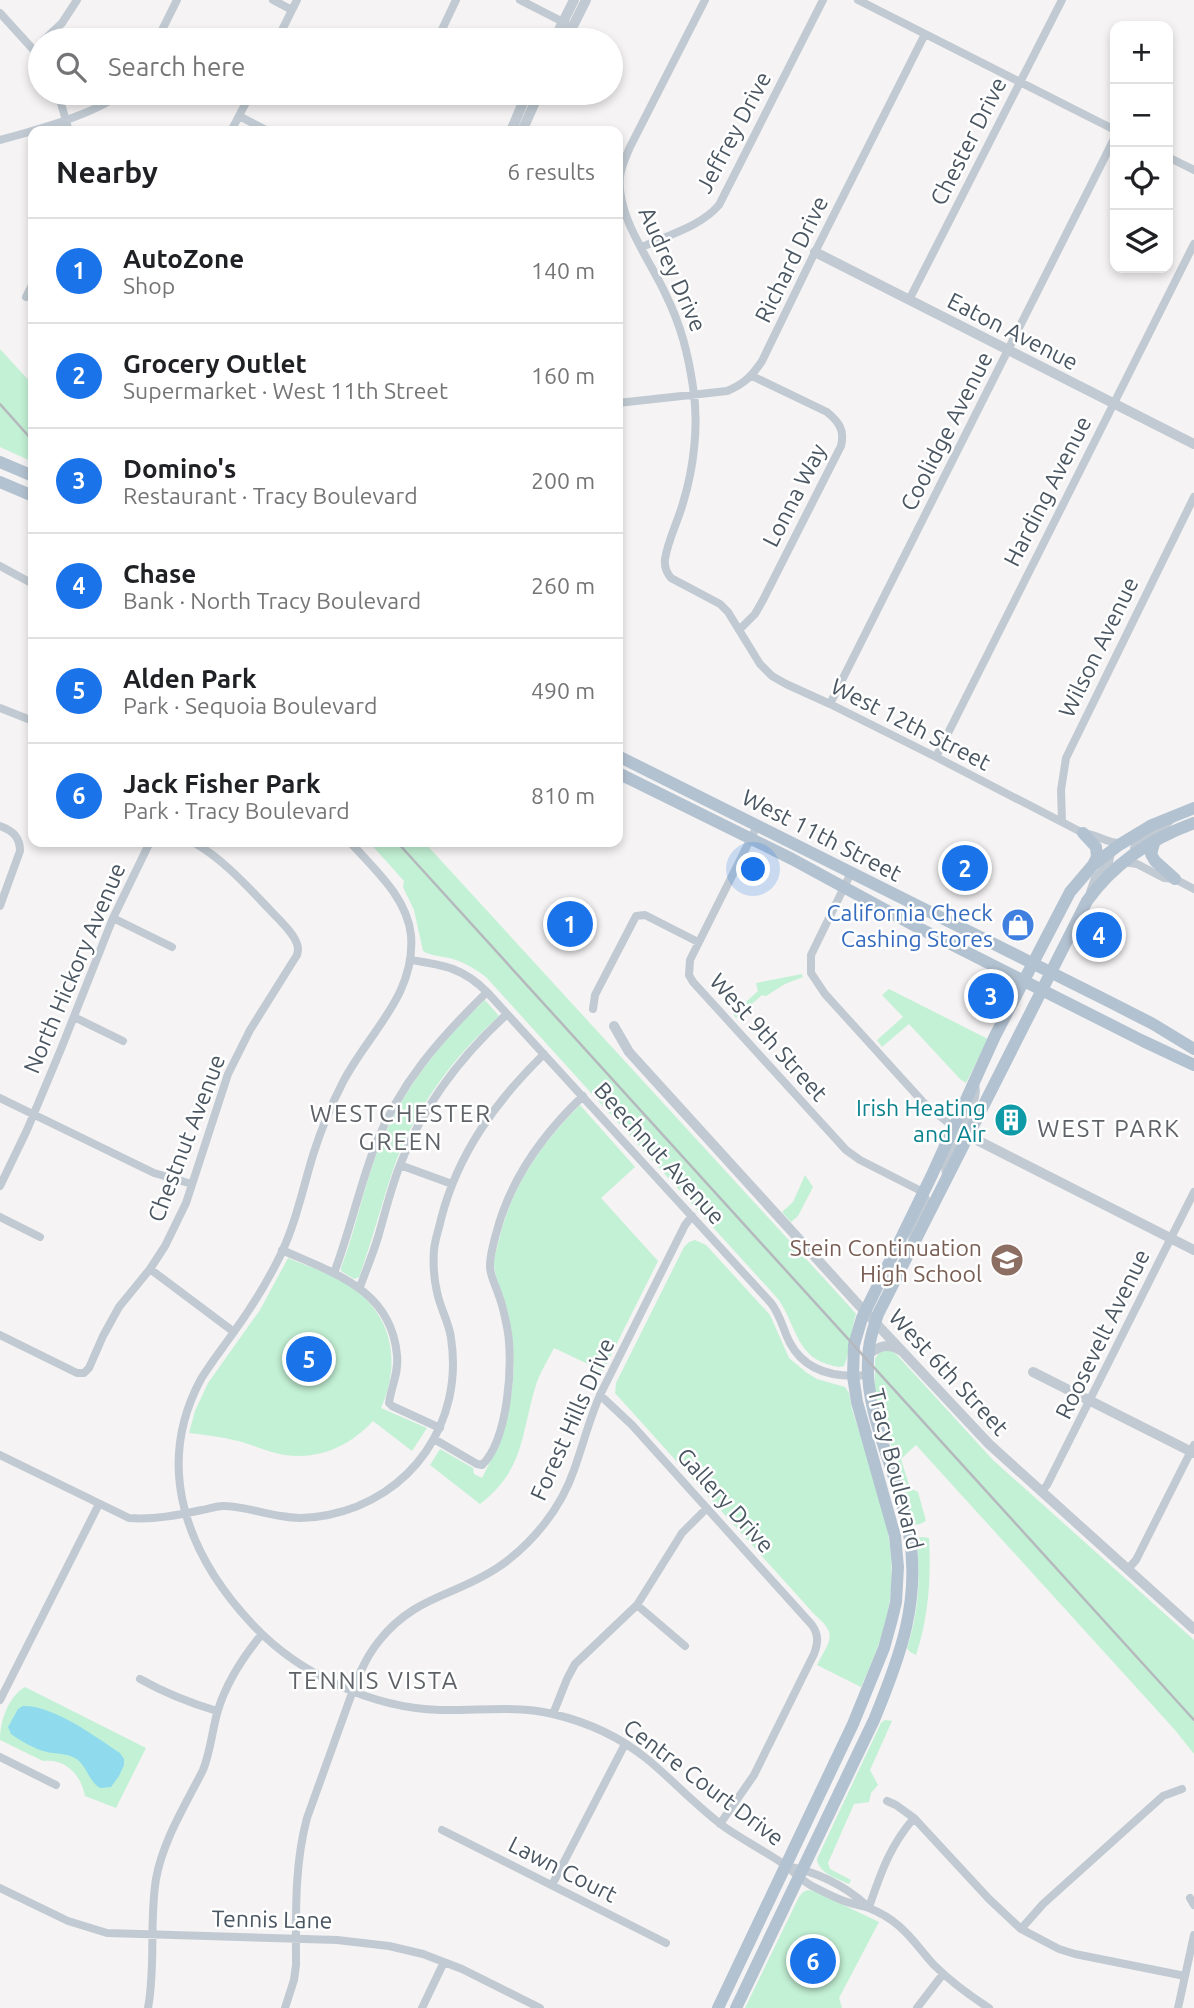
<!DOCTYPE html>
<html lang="en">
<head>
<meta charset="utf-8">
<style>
	:root { --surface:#fff; --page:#f6f6f6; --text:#202124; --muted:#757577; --line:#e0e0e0; --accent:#1a73e8 }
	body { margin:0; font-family:Ubuntu,sans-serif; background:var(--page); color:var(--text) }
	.controls { position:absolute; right:21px; top:21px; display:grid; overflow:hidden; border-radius:14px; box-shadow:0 4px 10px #0003 }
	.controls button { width:63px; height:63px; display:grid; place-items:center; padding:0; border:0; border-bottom:2px solid var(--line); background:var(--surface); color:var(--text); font:35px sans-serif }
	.you { position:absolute; left:754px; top:870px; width:24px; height:24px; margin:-18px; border:5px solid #fff; border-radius:50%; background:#1a73e8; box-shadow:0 0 0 10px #1a73e833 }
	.badge { display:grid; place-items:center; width:46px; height:46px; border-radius:50%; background:var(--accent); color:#fff; font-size:23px; font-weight:700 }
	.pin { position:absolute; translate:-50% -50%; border:4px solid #fff; box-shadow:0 2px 7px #0006 }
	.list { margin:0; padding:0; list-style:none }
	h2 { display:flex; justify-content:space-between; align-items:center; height:91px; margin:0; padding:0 28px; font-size:30px }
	h2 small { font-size:23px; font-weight:400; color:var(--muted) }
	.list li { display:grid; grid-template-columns:46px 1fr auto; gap:21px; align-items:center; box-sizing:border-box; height:105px; padding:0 28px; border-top:2px solid var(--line) }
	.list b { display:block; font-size:26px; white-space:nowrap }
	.list p { margin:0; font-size:23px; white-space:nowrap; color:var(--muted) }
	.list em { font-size:23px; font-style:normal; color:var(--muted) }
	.icon { flex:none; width:38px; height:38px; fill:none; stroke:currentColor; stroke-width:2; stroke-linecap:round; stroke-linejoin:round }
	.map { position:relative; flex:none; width:1194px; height:2008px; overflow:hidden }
	.search { position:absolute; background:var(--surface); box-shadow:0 4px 10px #0003; left:28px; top:28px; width:595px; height:77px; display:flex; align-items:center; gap:18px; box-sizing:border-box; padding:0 24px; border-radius:38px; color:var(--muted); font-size:26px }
	.panel { position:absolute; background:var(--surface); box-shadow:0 4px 10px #0003; left:28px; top:126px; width:595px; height:721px; border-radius:14px }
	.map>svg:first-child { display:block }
	.green { fill:#c3f1d5 }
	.water { fill:#90daee }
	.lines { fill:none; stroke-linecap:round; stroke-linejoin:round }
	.minor { stroke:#c1cad2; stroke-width:8 }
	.tertiary { stroke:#c1cad2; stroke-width:10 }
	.primary { stroke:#b3c2d1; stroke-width:12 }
	.rail { stroke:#b5b8bd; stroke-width:2.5 }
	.labels { text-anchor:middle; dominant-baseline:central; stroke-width:5; stroke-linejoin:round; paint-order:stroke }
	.street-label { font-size:23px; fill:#4a5661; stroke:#fff }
	.shop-label { font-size:23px; fill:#366cbe; stroke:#fff; text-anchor:end }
	.culture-label { font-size:23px; fill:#0d838f; stroke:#fff; text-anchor:end }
	.education-label { font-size:23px; fill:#785e54; stroke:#fff; text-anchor:end }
	.neighbourhood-label { font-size:24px; letter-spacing:2px; fill:#5f6368; stroke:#fff }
</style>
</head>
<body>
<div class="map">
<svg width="1194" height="2008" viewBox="0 0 1194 2008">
	<rect width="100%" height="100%" fill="#f5f3f3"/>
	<!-- green -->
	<path class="green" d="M0 349 33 385 32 403 33 405V462L0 447Z
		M369 842H424L851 1308 856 1314C852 1327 849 1357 844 1366 837 1368 834 1366 827 1364 796 1355 795 1322 778 1299L486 977C477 970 467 964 456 960 446 956 433 957 423 951L414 910 403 887 404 881Z
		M802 974 803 977 785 984 766 996 762 995 736 1018 733 1014 758 991 756 983Z
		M889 989 988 1039 966 1083 960 1079 909 1024 882 1047 877 1040 903 1017 882 995Z
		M485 1000 499 1016C452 1058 414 1110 393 1170 381 1205 372 1242 359 1277L354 1279 341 1271V1268C354 1234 361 1199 373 1164 395 1100 435 1047 485 1000Z
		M580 1105 635 1167 601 1198 658 1261 603 1371 554 1348C548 1360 539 1374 535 1388 521 1436 524 1470 480 1504L430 1465 440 1449 473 1468 474 1474 482 1478C511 1424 521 1374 508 1313 505 1296 494 1279 494 1262 495 1253 498 1244 500 1236 513 1184 542 1143 580 1105Z
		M805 1175 813 1187 798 1216 791 1222 782 1212 793 1202Z
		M695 1240 706 1245 770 1315 789 1358 807 1373 817 1379 845 1387 849 1393 852 1409C872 1474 902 1541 888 1610 883 1637 872 1662 861 1687L817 1665C829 1641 839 1635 815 1615L615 1393 616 1383 684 1247 689 1242Z
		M288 1258C307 1266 329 1273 347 1284 392 1313 402 1360 381 1408L427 1428 412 1451 373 1421C350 1446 319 1460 285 1455 269 1453 254 1445 238 1441 222 1437 206 1435 189 1433L195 1411 208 1383 260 1310Z
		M885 1351H891L896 1354 993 1460 1194 1640V1754L1175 1730 916 1445 901 1459 910 1488 918 1492 926 1521 920 1524 914 1525 875 1390V1359L879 1353Z
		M922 1537 929 1538C931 1578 929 1616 916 1655L910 1652 907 1648C919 1611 921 1576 916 1538Z
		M25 1687 146 1748 116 1808 85 1796C81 1775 66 1758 43 1761L0 1740C0 1721 8 1697 25 1687Z
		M885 1720 892 1721 870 1770 878 1785 871 1793 869 1802 854 1804 828 1863 830 1869 851 1880 849 1884C837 1878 819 1874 817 1859L881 1723Z
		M808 1890 814 1891 879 1922 839 1998 842 2008H745L799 1897 803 1892Z"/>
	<!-- water -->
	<path class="water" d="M23 1706C53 1705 96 1737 120 1753L124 1759V1765L119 1776 111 1787 100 1788C88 1781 87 1765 75 1758 66 1753 56 1754 47 1752 34 1749 21 1741 11 1734L8 1727 18 1709Z"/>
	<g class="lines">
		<!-- minor -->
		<path class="minor" d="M273 0 292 10
			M520 0 567 24
			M705 0 630 147C626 157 621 166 620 177 616 216 650 260 666 295 681 326 688 353 693 387 699 424 694 467 683 503 678 521 668 540 665 559 664 567 666 572 671 578L720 604 728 612 760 664 772 676 786 684 830 704 936 757 1083 833C1097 834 1108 844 1121 843
			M858 0 1115 130
			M0 13 40 57
			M44 40 62 23 77 0
			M157 40 177 0
			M277 40 297 0
			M437 40 456 0
			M58 93 69 131
			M239 116 268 131
			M231 131 251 93
			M0 140C33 131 96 114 121 93
			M1168 157 1194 170
			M642 247C668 235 700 227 719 205L823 0
			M26 297 33 283
			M909 300 1062 0
			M618 403 727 391C744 384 752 376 762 361L815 252 925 34
			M0 566 33 584
			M739 630 755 614 763 600 841 446C845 430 839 422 827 412L752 376
			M830 704 1115 137
			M0 708 33 721
			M936 757 1194 244
			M1062 822 1061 790 1066 758 1194 497
			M0 826C13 831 20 837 20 851L0 906
			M757 826 690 960 689 975 693 982 846 1150 860 1160 923 1192 926 1199 913 1229 912 1242
			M350 842C374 869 407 897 411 935 416 995 369 1032 343 1082 331 1105 321 1130 313 1155 303 1188 296 1222 281 1254 267 1283 250 1310 231 1336 221 1350 210 1364 201 1379 153 1468 188 1556 253 1625 299 1674 372 1708 440 1710 477 1711 517 1705 553 1714 587 1722 620 1737 647 1759 674 1781 697 1807 726 1828 745 1841 766 1852 785 1865 794 1872 801 1880 812 1886 822 1891 833 1897 844 1901 852 1904 861 1905 869 1908 879 1912 891 1919 899 1926 912 1937 922 1952 934 1965 951 1982 969 1995 989 2008
			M1134 856V848L1136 844 1164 827 1172 819
			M1123 862 1137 864 1164 878 1175 879 1194 889
			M851 873 811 955V973L825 994 923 1102 953 1127 957 1137 945 1166 946 1177
			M1090 892 1095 878 1109 863 1111 852
			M113 918 172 947
			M411 960C444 965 463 968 487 992L771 1303C781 1316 783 1330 790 1343 806 1373 838 1378 868 1375
			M593 1009 595 995 636 916 645 915 698 942
			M74 1017 123 1041
			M0 1098 154 1173 192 1184
			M400 1165 452 1184
			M0 1186 27 1130 61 1049 113 918 150 842
			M0 1217 40 1237
			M282 1250C333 1273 391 1289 397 1355 399 1373 391 1387 389 1403L392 1406 440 1428
			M150 1269 234 1332
			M334 1273C350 1231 359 1188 375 1146 400 1083 439 1039 487 992
			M360 1287C366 1270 373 1254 378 1237 385 1213 391 1188 400 1165 423 1105 460 1057 507 1014
			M0 1335 77 1373H84L89 1368 103 1336 119 1307 150 1269 165 1246 186 1203 228 1074 250 1030 297 955C298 950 299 949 297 944 293 932 279 920 270 910 246 885 223 859 193 842
			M600 1395 632 1425 812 1625C819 1635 818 1643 814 1654L754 1775 720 1824
			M434 1439 477 1464 482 1465C508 1440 514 1362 507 1327 505 1317 503 1306 499 1296 496 1286 490 1276 490 1266 490 1255 493 1245 496 1234 510 1179 542 1135 583 1096
			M0 1455 129 1518C154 1520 178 1515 202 1510 209 1509 216 1506 223 1506 243 1506 261 1513 281 1516 296 1519 313 1518 328 1515 412 1498 464 1422 451 1338 449 1322 440 1308 437 1292 434 1279 433 1264 434 1250 435 1239 439 1229 441 1219 458 1153 496 1101 544 1054
			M1041 1492 1047 1485 1194 1192
			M1128 1569 1136 1560 1194 1445
			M637 1605 685 1646
			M140 1679C165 1693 190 1703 217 1711
			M0 1700 99 1504
			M553 1714 567 1679 575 1664 637 1605 682 1533 707 1508
			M0 1757 56 1785
			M887 1801 896 1805 914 1818 989 1899 1021 1929 1059 1949 1075 1954 1185 1976
			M442 1830 666 1943
			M786 1866C815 1871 844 1885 866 1905
			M552 1885 625 1744
			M0 1888 68 1921 107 1933 337 1940 389 1946 423 1954 462 1969 540 2008
			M1190 1898 1194 1905
			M869 1907C881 1873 889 1847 914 1818
			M1021 1929 1043 1904 1163 1796 1182 1789
			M148 2008C156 1965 149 1922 156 1879 163 1840 186 1804 203 1770 211 1750 212 1730 218 1710 227 1681 243 1657 262 1634
			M285 2008 294 1980 296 1965C296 1916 294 1866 307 1818 319 1785 331 1751 343 1718 353 1691 361 1663 379 1641 415 1595 457 1596 500 1566 533 1543 561 1508 574 1470 583 1445 589 1420 600 1395L685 1225 692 1216
			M422 2008 444 1962
			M917 2008 943 1974
			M1178 2008 1194 1935"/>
		<!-- tertiary -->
		<path class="tertiary" d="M554 40 574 0
			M566 40 586 0
			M511 131 527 93
			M522 131 539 93
			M815 252 1194 444
			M614 1026 629 1052 856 1302 989 1444 1194 1629
			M974 1084C979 1102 960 1117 967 1135L1194 1250
			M868 1354C880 1346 887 1343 900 1350
			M1033 1372 1194 1453"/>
		<!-- primary -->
		<path class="primary" d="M0 462 33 476
			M0 482 33 496
			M618 756 1110 1002 1153 1024 1194 1049
			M618 773 792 859 917 927 1143 1041 1194 1065
			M1083 833 1096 847 1097 857 1093 865
			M1155 840 1151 854 1155 861 1175 879
			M718 2008 853 1724 884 1648 892 1619 896 1602 898 1567 895 1536 857 1402 853 1376 854 1345 862 1318 931 1177 995 1036 1070 892 1093 865 1119 845 1152 825 1194 808
			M736 2008 874 1720C900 1657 921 1601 909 1533 900 1477 865 1417 868 1361 868 1344 873 1329 878 1314L1087 901C1114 863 1150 839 1194 823"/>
		<!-- rail -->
		<path class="rail" d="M0 404 33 441
			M397 842 1194 1720"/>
	</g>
	<!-- icons -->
	<defs>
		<symbol id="shop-disc" viewBox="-11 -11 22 22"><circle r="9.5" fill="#3f7fe0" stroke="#fff"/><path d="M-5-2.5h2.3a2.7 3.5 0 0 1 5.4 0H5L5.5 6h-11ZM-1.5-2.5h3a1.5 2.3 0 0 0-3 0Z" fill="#fff"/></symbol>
		<symbol id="building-disc" viewBox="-11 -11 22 22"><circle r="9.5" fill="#0f9aa8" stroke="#fff"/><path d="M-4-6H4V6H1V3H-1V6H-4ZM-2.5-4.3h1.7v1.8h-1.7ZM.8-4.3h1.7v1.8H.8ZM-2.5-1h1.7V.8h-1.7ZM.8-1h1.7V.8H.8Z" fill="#fff"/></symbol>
		<symbol id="school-disc" viewBox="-11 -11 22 22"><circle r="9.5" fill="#8d6e63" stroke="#fff"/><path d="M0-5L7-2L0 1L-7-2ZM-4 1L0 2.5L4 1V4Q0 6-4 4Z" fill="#fff"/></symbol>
	</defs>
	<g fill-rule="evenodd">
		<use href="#shop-disc" x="999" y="906" width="38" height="38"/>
		<use href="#building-disc" x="992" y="1101" width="38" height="38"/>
		<use href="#school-disc" x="988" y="1241" width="38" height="38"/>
	</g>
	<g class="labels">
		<!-- street labels -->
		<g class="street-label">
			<text transform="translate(733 132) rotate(-62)">Jeffrey Drive</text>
			<text transform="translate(968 141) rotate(-63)">Chester Drive</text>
			<text transform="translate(791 259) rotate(-64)">Richard Drive</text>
			<text transform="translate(673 269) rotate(66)">Audrey Drive</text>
			<text transform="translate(1013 331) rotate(27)">Eaton Avenue</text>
			<text transform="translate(946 431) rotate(-63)">Coolidge Avenue</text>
			<text transform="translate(1047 491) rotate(-63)">Harding Avenue</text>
			<text transform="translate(794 495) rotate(-63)">Lonna Way</text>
			<text transform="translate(1098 647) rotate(-64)">Wilson Avenue</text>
			<text transform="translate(911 724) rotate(27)">West 12th Street</text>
			<text transform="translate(822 835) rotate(27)">West 11th Street</text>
			<text transform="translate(74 968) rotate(-67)">North Hickory Avenue</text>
			<text transform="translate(769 1037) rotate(48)">West 9th Street</text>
			<text transform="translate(186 1138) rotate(-69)">Chestnut Avenue</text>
			<text transform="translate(660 1153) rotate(48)">Beechnut Avenue</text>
			<text transform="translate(1102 1334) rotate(-64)">Roosevelt Avenue</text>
			<text transform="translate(949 1372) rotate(47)">West 6th Street</text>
			<text transform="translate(572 1419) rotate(-66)">Forest Hills Drive</text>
			<text transform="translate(896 1469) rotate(76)">Tracy Boulevard</text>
			<text transform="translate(726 1500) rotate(48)">Gallery Drive</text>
			<text transform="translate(704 1782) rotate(37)">Centre Court Drive</text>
			<text transform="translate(563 1869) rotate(27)">Lawn Court</text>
			<text transform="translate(272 1919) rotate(1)">Tennis Lane</text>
		</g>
		<!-- shop labels -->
		<g class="shop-label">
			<text x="993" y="912">California Check<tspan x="993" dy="26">Cashing Stores</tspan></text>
		</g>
		<!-- culture labels -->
		<g class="culture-label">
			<text x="986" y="1107">Irish Heating<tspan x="986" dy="26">and Air</tspan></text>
		</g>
		<!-- education labels -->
		<g class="education-label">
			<text x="982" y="1247">Stein Continuation<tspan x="982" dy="26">High School</tspan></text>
		</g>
		<!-- neighbourhood labels -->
		<g class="neighbourhood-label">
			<text x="401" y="1113">WESTCHESTER<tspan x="401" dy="28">GREEN</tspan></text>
			<text x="1109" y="1128">WEST PARK</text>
			<text x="374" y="1680">TENNIS VISTA</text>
		</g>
	</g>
</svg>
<div class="controls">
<button>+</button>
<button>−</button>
<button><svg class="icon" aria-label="locate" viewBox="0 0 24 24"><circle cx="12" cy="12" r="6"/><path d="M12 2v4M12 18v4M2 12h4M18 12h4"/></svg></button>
<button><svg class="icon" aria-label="layers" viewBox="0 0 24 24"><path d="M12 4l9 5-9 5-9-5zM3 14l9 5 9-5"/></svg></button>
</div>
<div class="you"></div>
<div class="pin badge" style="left:570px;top:924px">1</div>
<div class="pin badge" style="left:965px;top:868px">2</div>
<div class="pin badge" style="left:991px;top:996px">3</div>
<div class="pin badge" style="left:1099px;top:935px">4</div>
<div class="pin badge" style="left:309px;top:1359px">5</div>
<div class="pin badge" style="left:813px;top:1961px">6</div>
<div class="search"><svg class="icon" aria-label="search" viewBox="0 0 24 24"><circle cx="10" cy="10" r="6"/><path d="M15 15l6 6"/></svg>Search here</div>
<section class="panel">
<h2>Nearby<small>6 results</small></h2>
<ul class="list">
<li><span class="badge">1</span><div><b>AutoZone</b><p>Shop</p></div><em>140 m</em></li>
<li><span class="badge">2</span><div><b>Grocery Outlet</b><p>Supermarket · West 11th Street</p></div><em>160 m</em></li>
<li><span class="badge">3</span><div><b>Domino's</b><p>Restaurant · Tracy Boulevard</p></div><em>200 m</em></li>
<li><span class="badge">4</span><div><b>Chase</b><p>Bank · North Tracy Boulevard</p></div><em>260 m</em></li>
<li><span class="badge">5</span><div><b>Alden Park</b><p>Park · Sequoia Boulevard</p></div><em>490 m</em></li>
<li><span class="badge">6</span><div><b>Jack Fisher Park</b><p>Park · Tracy Boulevard</p></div><em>810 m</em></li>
</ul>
</section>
</div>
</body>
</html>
